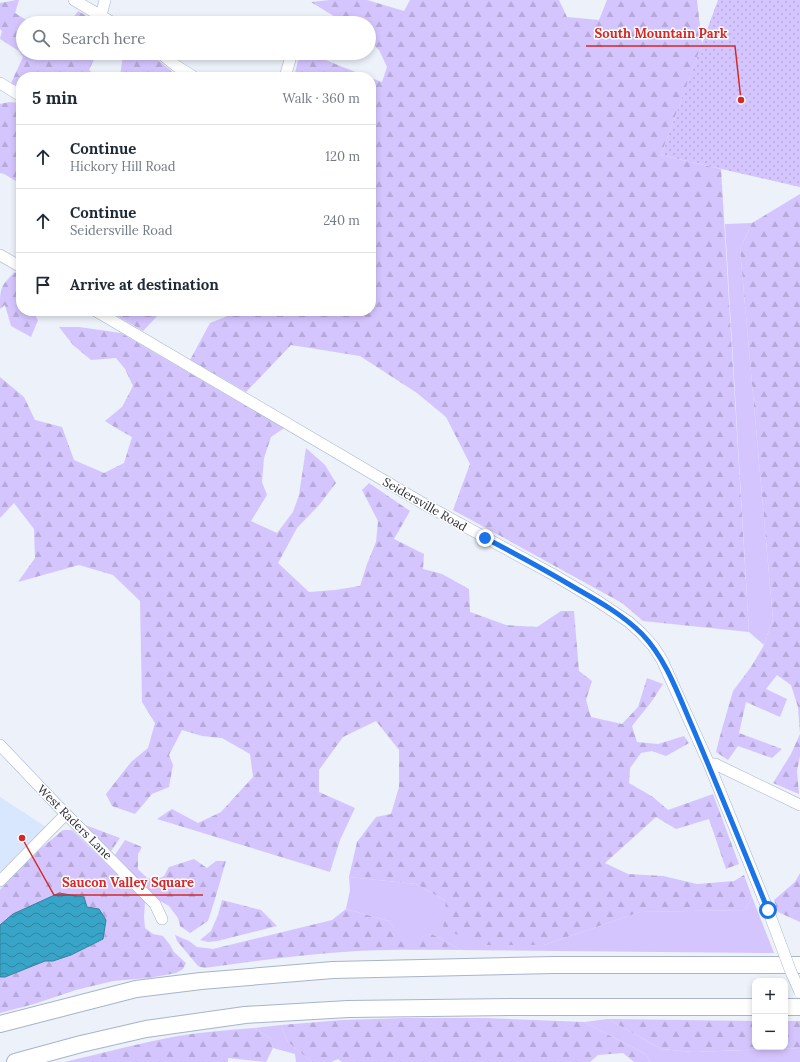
<!DOCTYPE html>
<html lang="en">
<head>
<meta charset="utf-8">
<style>
	:root { --surface:#fff; --page:#f2f2f3; --text:#1f2937; --muted:#747a83; --line:#e0e1e3 }
	body { margin:0; font-family:Lora,serif; background:var(--page); color:var(--text) }
	.controls { position:absolute; right:12px; bottom:12px; display:grid; overflow:hidden; border-radius:8px; box-shadow:0 2px 6px #0003 }
	.controls button { width:36px; height:36px; display:grid; place-items:center; padding:0; border:0; border-bottom:1px solid var(--line); background:var(--surface); color:var(--text); font:20px sans-serif }
	.stop { position:absolute; width:12px; height:12px; margin:-9px; border:3px solid #1a73e8; border-radius:50%; background:#fff }
	.stop.end { background:#1a73e8; border-color:#fff; box-shadow:0 1px 4px #0008 }
	.list { margin:0; padding:0; list-style:none }
	h2 { display:flex; justify-content:space-between; align-items:center; height:52px; margin:0; padding:0 16px; font-size:17px }
	h2 small { font-size:13px; font-weight:400; color:var(--muted) }
	.list li { display:grid; grid-template-columns:26px 1fr auto; gap:12px; align-items:center; box-sizing:border-box; height:64px; padding:0 16px; border-top:1px solid var(--line) }
	.list b { display:block; font-size:15px; white-space:nowrap }
	.list p { margin:0; font-size:13px; white-space:nowrap; color:var(--muted) }
	.list em { font-size:13px; font-style:normal; color:var(--muted) }
	.icon { flex:none; width:22px; height:22px; fill:none; stroke:currentColor; stroke-width:2; stroke-linecap:round; stroke-linejoin:round }
	.map { position:relative; flex:none; width:800px; height:1062px; overflow:hidden }
	.search { position:absolute; background:var(--surface); box-shadow:0 2px 6px #0003; left:16px; top:16px; width:360px; height:44px; display:flex; align-items:center; gap:10px; box-sizing:border-box; padding:0 14px; border-radius:22px; color:var(--muted); font-size:15px }
	.panel { position:absolute; background:var(--surface); box-shadow:0 2px 6px #0003; left:16px; top:72px; width:360px; height:244px; border-radius:16px }
	.map>svg:first-child { display:block }
	.built { fill:#d8e6fe }
	.grass { fill:#d5c5fe }
	.forest { fill:url(#forest-firs) }
	.park { fill:url(#park-dots) }
	.water { fill:url(#water-waves); stroke:#34819c }
	.lines { fill:none; stroke-linecap:round; stroke-linejoin:round }
	.minor-casing { stroke:#a7b4ca; stroke-width:12 }
	.highway-casing { stroke:#a7b4ca; stroke-width:18 }
	.minor { stroke:#fff; stroke-width:11 }
	.highway { stroke:#fff; stroke-width:16 }
	.minor-bridge-casing { stroke:#a7b4ca; stroke-width:12; stroke-linecap:butt }
	.minor-bridge { stroke:#fff; stroke-width:11 }
	.route { stroke:#1a73e8; stroke-width:5 }
	.labels { text-anchor:middle; dominant-baseline:central; stroke-width:3; stroke-linejoin:round; paint-order:stroke }
	.street-label { font-size:12px; fill:#292e37; stroke:#fff }
	.leader { fill:none; stroke:#d62828; stroke-width:1.5 }
	.callout-dot { fill:#d62828; stroke:#fff; stroke-width:1.5 }
	.callout-label { font-size:13px; text-anchor:middle; font-weight:bold; fill:#d62828; stroke:#fff; stroke-width:3; stroke-linejoin:round; paint-order:stroke }
</style>
</head>
<body>
<div class="map">
<svg width="800" height="1062" viewBox="0 0 800 1062">
	<defs>
		<pattern id="forest-firs" width="22" height="20" patternUnits="userSpaceOnUse"><rect width="22" height="20" fill="#d5c5fe"/><path d="M5 1l3.5 6h-7zM16 11l3.5 6h-7z" fill="#b7aada"/></pattern>
		<pattern id="park-dots" width="8" height="8" patternUnits="userSpaceOnUse"><rect width="8" height="8" fill="#d5c5fe"/><path d="M2 2h.1M6 6h.1" fill="none" stroke="#b7aada" stroke-width="1.8" stroke-linecap="round"/></pattern>
		<pattern id="water-waves" width="16" height="10" patternUnits="userSpaceOnUse"><rect width="16" height="10" fill="#38a4c8"/><path d="M0 5q4-4 8 0t8 0" fill="none" stroke="#2f86a3"/></pattern>
	</defs>
	<rect width="100%" height="100%" fill="#ecf1fa"/>
	<!-- built -->
	<path class="built" d="M0 797 46 827 40 849 0 890Z"/>
	<!-- grass -->
	<path class="grass" d="M752 223 740 249 773 619 764 645 749 632 725 224Z
		M349 877 416 884 446 901 484 945H544L640 912 745 910 752 897 774 953 461 950 432 934 403 942 389 921 346 909 350 890Z
		M608 1019 661 1049 693 1052 800 1048V1062H650L645 1054 584 1022Z
		M281 1025 288 1042 312 1062H296L295 1054 273 1048 270 1038 254 1028Z"/>
	<!-- forest -->
	<path class="forest" d="M16 0H19L15 13 31 23H23V53H97L89 70 98 77H21V88L11 83 23 57 19 51 0 39 2 31 0 29V3Z
		M330 0H367L404 11 410 0H559L567 17 599 20 607 0H697L702 44 661 155 721 169 749 632 643 621 622 603 453 510 470 464 446 417 417 393 360 356 291 345 246 392 190 360 210 323 235 313V311H371V78L382 82 387 67 379 50 369 41V23H345L311 2Z
		M78 11 100 23H69Z
		M119 53H149L179 77H121L120 76 123 55Z
		M300 53H308L368 77H294Z
		M9 102 21 103V184L4 174 0 173V104Z
		M800 194V756L797 771 799 794 773 783 791 754 800 734 798 707 791 685 777 675 766 689 787 699 780 717 746 702 739 733 782 749 772 758 738 746 728 760 716 752 720 736 733 691 751 667 764 645 773 619 740 249 752 223Z
		M15 272 21 279V311H32L38 320 31 337 11 326 5 305 0 309C0 289 0 286 15 272Z
		M109 311H162L143 331Z
		M59 327H79L121 333 284 428 271 437 264 458 262 482 267 495 251 521 277 533 293 512 299 495 306 448 325 465 336 483 319 505 297 528 278 563 309 592 335 590 360 586 367 564 376 542 378 521 362 490 369 483 410 511 394 539 424 554 423 569 442 574 469 589 470 612 506 625 537 627 561 611H574L579 671 592 681 586 700 591 717 622 724 638 707 647 678 663 684 652 701 632 726 637 742 658 744 684 736 689 743 666 756 652 751 641 753 630 768 629 783 653 797 668 810 713 794 739 864 726 869 709 819 676 829 656 817 605 863 628 874 663 876 697 884 734 881 744 875 752 897 745 910 640 912 544 945H484L443 929 446 901 416 884 349 877 357 842 376 817 391 814 399 787V750L376 721 343 737 319 770V792L355 808 340 840 330 872 157 819 172 809 198 823 221 812 253 777 250 754 222 738 202 736 182 730 169 755 173 765 169 787 152 794 135 814 112 806 106 794 131 762 148 748 155 723 142 702 140 601 113 575 79 565 18 582 35 558 34 529 14 503 0 518V377L24 397 35 420 62 427 74 460 104 473 124 463 132 437 116 428 105 421 122 407 133 386 125 369 116 358 91 360 73 345Z
		M85 825 120 838 111 851Z
		M63 830H72L145 902 144 917 145 928 153 934 163 936 170 945 174 952 186 963 183 969 176 973 149 978 113 981 76 990 34 1004 0 1013V977H5L45 961H54L71 955 103 939 87 907 59 893 13 914 0 925V890L40 849Z
		M125 840 142 847 138 854V869L147 878 156 880 164 876 169 867 194 859 207 868 216 861H226L215 899 208 921 190 933 180 926 178 918 169 906 158 900 115 855Z
		M800 873V922L778 912 774 900 795 882Z
		M222 900 261 910 277 926 217 941 208 942 200 940 211 931 218 915Z
		M346 909 389 921 403 941 432 934 461 950C422 950 382 949 343 952 296 955 250 962 204 968L198 966 177 941 175 935 189 941 197 947 213 949 332 920Z
		M405 1018H484L584 1022 645 1054 650 1062H634L623 1053 598 1055 590 1062H342L338 1059 331 1062H312L288 1042 281 1025 343 1020Z
		M608 1019 755 1021V1047H785V1021H800V1048L693 1052 661 1049Z
		M254 1028 270 1038 273 1048 266 1062 228 1058V1062H65C102 1053 140 1043 178 1036 203 1032 229 1030 254 1028Z"/>
	<!-- park -->
	<path class="park" d="M718 0H800V187L661 155Z"/>
	<!-- water -->
	<path class="water" d="M59 893 84 897 87 907 99 909 106 920 103 939 71 955 53 961H45L5 977H0V925L13 914Z"/>
	<g class="lines">
		<defs>
			<path id="minor" d="M74 0 113 23
				M101 16 105 0
				M160 53 175 65 194 77
				M285 77 292 53
				M0 83 21 96
				M0 255 21 267
				M96 311 424 504 554 575 596 600 629 622 641 633 653 646 662 660 709 764 768 910
				M0 745 58 806 155 904 162 919
				M709 764H715L800 805
				M0 881 66 814"/>
			<path id="highway" d="M785 1007H800
				M0 1024 136 989 201 981 333 970 554 965H800
				M15 1062 81 1044 146 1029 245 1015 348 1009 510 1007H755"/>
		</defs>
		<!-- minor casing -->
		<use href="#minor" class="minor-casing"/>
		<!-- highway casing -->
		<use href="#highway" class="highway-casing"/>
		<!-- minor -->
		<use href="#minor" class="minor"/>
		<!-- highway -->
		<use href="#highway" class="highway"/>
		<defs>
			<path id="minor-bridge" d="M768 910 791 972 800 992"/>
		</defs>
		<!-- minor-bridge casing -->
		<use href="#minor-bridge" class="minor-bridge-casing"/>
		<!-- minor-bridge -->
		<use href="#minor-bridge" class="minor-bridge"/>
	</g>
	<g class="lines">
		<!-- route -->
		<path class="route" d="M485 538C516 554 547 571 577 589 600 602 623 615 642 634 666 659 678 694 692 726 718 787 743 849 768 910"/>
	</g>
	<g class="labels">
		<!-- street labels -->
		<g class="street-label">
			<text transform="translate(425 504) rotate(30)">Seidersville Road</text>
			<text transform="translate(75 822) rotate(45)">West Raders Lane</text>
		</g>
	</g>
	<!-- callouts -->
	<path class="leader" d="M741 100L735 46H586M22 838L54 895H203"/>
	<g class="callout-dot">
		<circle cx="741" cy="100" r="4"/>
		<circle cx="22" cy="838" r="4"/>
	</g>
	<g class="callout-label">
		<text x="661" y="38">South Mountain Park</text>
		<text x="128" y="887">Saucon Valley Square</text>
	</g>
</svg>
<div class="controls">
<button>+</button>
<button>−</button>
</div>
<div class="stop" style="left:768px;top:910px"></div>
<div class="stop end" style="left:485px;top:538px"></div>
<div class="search"><svg class="icon" aria-label="search" viewBox="0 0 24 24"><circle cx="10" cy="10" r="6"/><path d="M15 15l6 6"/></svg>Search here</div>
<section class="panel">
<h2>5 min<small>Walk · 360 m</small></h2>
<ul class="list">
<li><svg class="icon" aria-label="ahead" viewBox="0 0 24 24"><path d="M12 20V5M6 11l6-6 6 6"/></svg><div><b>Continue</b><p>Hickory Hill Road</p></div><em>120 m</em></li>
<li><svg class="icon" aria-label="ahead" viewBox="0 0 24 24"><path d="M12 20V5M6 11l6-6 6 6"/></svg><div><b>Continue</b><p>Seidersville Road</p></div><em>240 m</em></li>
<li><svg class="icon" aria-label="arrive" viewBox="0 0 24 24"><path d="M6 21V4h12l-3 4 3 4H6"/></svg><div><b>Arrive at destination</b></div></li>
</ul>
</section>
</div>
</body>
</html>
